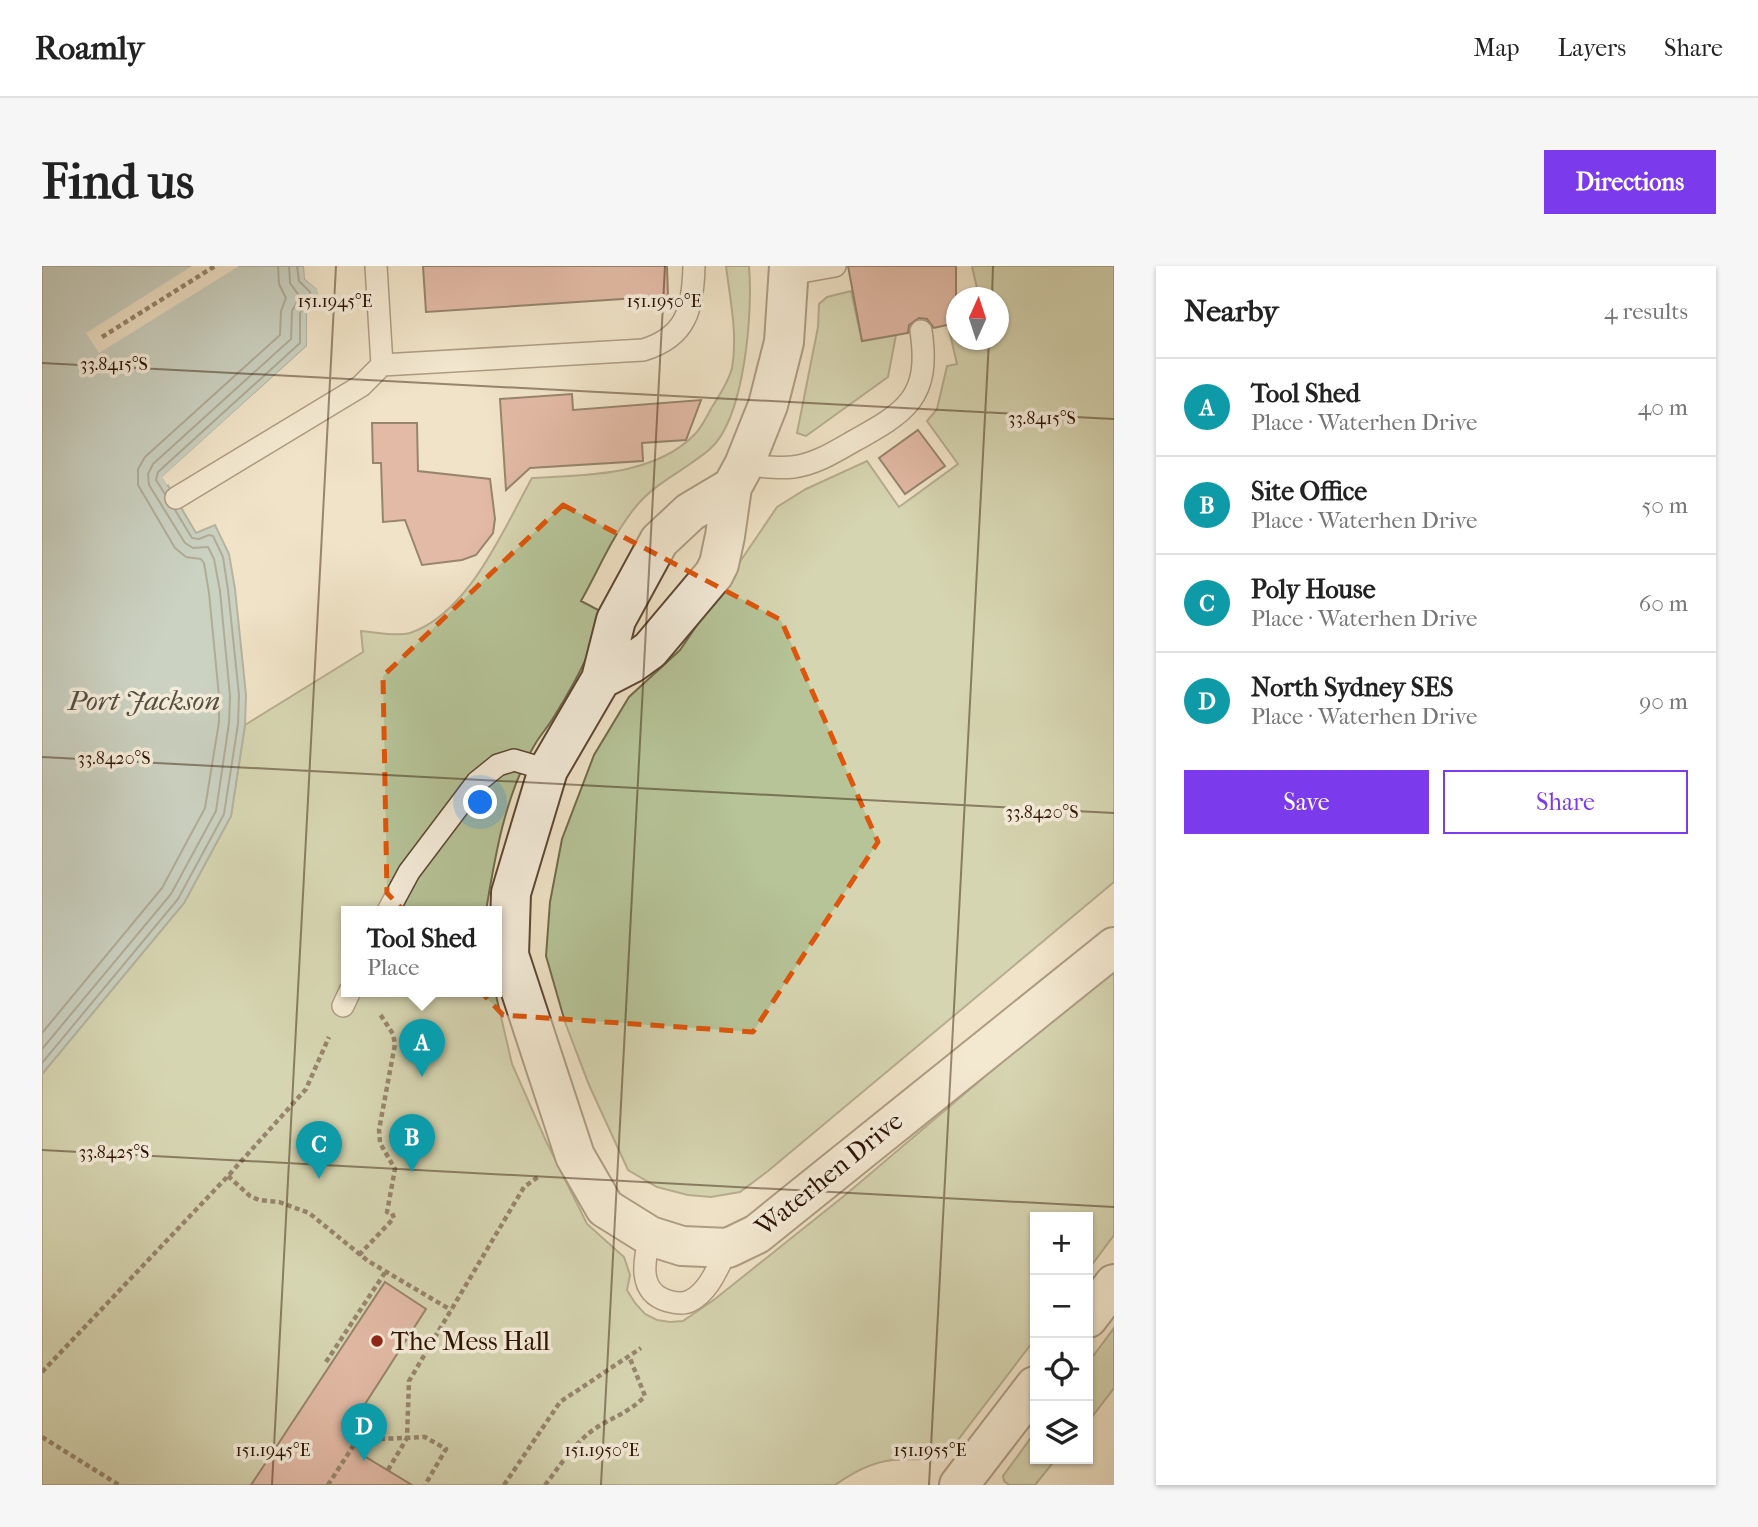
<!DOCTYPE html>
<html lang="en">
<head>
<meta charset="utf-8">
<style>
	:root { --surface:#fff; --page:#f6f6f6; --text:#222; --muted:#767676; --line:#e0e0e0; --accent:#7c3aed }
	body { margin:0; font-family:"IM FELL French Canon",serif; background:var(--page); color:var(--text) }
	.controls { position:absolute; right:21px; bottom:21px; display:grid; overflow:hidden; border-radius:0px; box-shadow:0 2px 5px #0004 }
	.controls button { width:63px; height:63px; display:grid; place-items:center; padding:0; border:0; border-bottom:2px solid var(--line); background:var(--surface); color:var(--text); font:35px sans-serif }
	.compass { position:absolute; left:904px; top:21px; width:63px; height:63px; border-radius:50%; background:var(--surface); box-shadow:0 2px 5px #0004; rotate:3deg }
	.you { position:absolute; left:439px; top:537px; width:24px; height:24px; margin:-18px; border:5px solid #fff; border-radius:50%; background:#1a73e8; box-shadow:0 0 0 10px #1a73e833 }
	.badge { display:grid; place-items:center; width:46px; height:46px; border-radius:50%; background:var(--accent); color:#fff; font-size:23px; font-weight:700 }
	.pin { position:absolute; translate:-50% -58px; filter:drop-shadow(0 2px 4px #0008) }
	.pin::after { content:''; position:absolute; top:37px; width:24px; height:21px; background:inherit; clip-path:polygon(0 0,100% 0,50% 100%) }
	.popup { position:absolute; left:299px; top:640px; width:161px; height:91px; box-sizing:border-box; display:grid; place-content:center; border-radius:0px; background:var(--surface); filter:drop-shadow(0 2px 5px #0005); font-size:23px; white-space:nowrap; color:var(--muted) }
	.popup b { font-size:26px; color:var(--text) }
	.popup::after { content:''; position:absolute; left:50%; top:100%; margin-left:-14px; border:14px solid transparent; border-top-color:var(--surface) }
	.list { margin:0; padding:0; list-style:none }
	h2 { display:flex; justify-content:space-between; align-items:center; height:91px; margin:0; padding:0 28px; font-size:30px }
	h2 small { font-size:23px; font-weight:400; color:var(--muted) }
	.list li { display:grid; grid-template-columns:46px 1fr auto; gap:21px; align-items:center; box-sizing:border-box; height:98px; padding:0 28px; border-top:2px solid var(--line) }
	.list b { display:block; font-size:26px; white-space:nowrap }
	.list p { margin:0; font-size:23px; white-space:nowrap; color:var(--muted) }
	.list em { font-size:23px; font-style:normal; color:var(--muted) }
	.actions { display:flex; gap:14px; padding:21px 28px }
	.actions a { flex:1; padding:16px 0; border:2px solid var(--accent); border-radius:0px; text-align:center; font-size:24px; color:var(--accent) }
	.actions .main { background:var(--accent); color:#fff }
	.icon { flex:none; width:38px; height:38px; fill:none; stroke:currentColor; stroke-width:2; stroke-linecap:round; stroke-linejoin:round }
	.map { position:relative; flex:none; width:1072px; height:1219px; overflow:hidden; border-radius:0px }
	header { display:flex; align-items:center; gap:42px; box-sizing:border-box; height:98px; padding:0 35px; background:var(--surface); border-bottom:2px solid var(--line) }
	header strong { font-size:33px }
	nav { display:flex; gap:38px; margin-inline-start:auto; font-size:24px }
	.intro { display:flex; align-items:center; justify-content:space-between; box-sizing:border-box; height:168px; padding:0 42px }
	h1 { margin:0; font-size:49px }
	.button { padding:18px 32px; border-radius:0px; background:var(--accent); color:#fff; font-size:24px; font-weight:700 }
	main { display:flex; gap:42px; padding:0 42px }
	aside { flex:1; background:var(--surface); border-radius:0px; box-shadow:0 2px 5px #0004 }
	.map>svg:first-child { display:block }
	.green { fill:#b6c498; stroke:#716b4c; stroke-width:2 }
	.water { fill:#9dbdbd; stroke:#707971; stroke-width:2 }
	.pier { fill:#f0e3c7 }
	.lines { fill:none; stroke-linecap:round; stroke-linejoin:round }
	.shore { stroke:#64685e; stroke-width:2 }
	.building { fill:#d0877d; stroke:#2c1200; stroke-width:2 }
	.lane-casing { stroke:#5d4632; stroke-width:24 }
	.street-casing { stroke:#5d4632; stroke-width:42 }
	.path { stroke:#2c1200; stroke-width:4.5; stroke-dasharray:5 3.5; stroke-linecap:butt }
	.lane { stroke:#f5eddb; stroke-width:21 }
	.street { stroke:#f5eddb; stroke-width:38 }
	.marked { fill:none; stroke:#df550b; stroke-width:5; stroke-dasharray:14 9; stroke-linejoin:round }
	.ticks { fill:none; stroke:#2c1200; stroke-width:2; stroke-opacity:0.45 }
	.poi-dot { fill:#8f2418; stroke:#f5eddb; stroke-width:2.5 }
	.labels { text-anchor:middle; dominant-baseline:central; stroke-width:7; stroke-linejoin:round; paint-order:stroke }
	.street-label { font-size:26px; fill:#2c1200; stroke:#f5eddb }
	.poi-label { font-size:26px; fill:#2c1200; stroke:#f5eddb; text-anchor:start }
	.water-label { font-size:28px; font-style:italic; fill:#544e42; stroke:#f5eddb }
	.ticks-label { font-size:18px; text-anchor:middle; fill:#2c1200; stroke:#f5eddb; stroke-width:7; stroke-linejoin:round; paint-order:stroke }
</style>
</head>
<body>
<header>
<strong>Roamly</strong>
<nav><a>Map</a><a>Layers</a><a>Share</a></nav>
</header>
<div class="intro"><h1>Find us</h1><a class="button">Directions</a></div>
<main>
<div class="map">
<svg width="1072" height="1219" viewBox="0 0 1072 1219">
	<rect width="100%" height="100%" fill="#f0e3c7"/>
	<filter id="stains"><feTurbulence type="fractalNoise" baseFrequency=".00286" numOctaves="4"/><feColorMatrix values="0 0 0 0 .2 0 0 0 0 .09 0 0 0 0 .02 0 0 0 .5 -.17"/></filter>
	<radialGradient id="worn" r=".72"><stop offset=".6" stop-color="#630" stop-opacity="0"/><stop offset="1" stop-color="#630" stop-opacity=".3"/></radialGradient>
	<!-- green -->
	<path class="green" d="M684 0H707C711 45 703 152 668 183 645 203 616 215 596 238 572 266 557 303 539 335L562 347C551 383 533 417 513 449 507 460 498 469 492 480 463 529 453 590 444 645H305V725H453L470 798 504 875 545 958 582 991 588 1009 585 1024 593 1037 603 1048 615 1054 628 1056 641 1055 673 1033 802 930 1072 701V969L1046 1004V951H993V1073L906 1187C882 1197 868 1191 844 1195 824 1199 809 1208 793 1219H0V808L142 637 189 550 203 459 321 386 319 365C333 366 354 371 368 367 427 347 461 264 490 212 543 209 613 210 653 168 660 161 665 150 670 141 677 130 687 115 690 102 696 69 688 33 684 0Z
		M930 0H1072V616L726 905 698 926 669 931 646 929 615 921 586 904 547 819 523 756 504 690 508 636 520 573 552 489 587 431 638 384 735 241 764 223 825 195 857 241 916 198 885 155 895 143 905 100 915 98 906 59 914 57V74H956V32L937 31Z
		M809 25 820 75 854 69 846 111 764 170 755 167 776 61 777 38 785 31Z
		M1072 1062V1122L1046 1156V1097Z
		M993 1172V1193H1014L993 1219H967L962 1215 961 1210 988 1173Z"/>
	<!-- water -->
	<path class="water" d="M0 0H262L263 13 276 23V36L265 48V80L121 211 154 267 173 259 187 288 193 323 204 429 203 459 189 550 142 637 0 808Z"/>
	<!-- pier -->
	<path class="pier" d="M150 0H197L57 87 44 67Z
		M262 0H266V11L279 23V37L269 50 268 82 125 212 128 217 125 219 120 211 265 80V48L276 36V29L275 23 263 13Z"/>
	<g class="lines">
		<!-- shore -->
		<path class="shore" d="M123 228 114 214 116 206 258 77V47L269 32 268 26 257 15 255 0
			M0 767 120 622 163 542 177 456V430L167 327 162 297 159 293 144 291 133 282 96 219V203L103 191 238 69 239 45 244 32 237 18 236 0
			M0 783 129 628 174 545 187 457 188 430 178 325 172 293 166 281 151 282 143 277 107 219 106 208 111 198 249 73 250 45 258 31 248 17 247 0
			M0 797 136 633 182 548 196 458 197 429 186 324 181 291 171 270 167 269 157 273 150 272 133 244"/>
	</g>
	<!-- building -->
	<path class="building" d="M381 0H625L626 30 384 46Z
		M806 0H914V57L892 62 885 53 877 52 867 59 866 67 820 75Z
		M530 128 531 144 659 134 644 174 600 177 601 195 488 202 464 224 458 133Z
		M330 157H375L376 205 448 213 453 253 451 267 434 289 420 294 380 299 363 254 341 256 339 197H331Z
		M876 164 903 200 863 228 837 192Z
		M343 1016 384 1043 309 1160 319 1188 370 1219H209Z"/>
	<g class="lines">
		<defs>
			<path id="lane" d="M334 0 340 99 601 84C645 71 651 42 652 0
				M748 8 793 0
				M702 199C718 200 736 203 751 201 773 198 791 187 810 176 864 146 889 132 879 65
				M134 232 319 120 340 99
				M346 645 367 606 435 516 456 499 472 494 506 504
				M301 740 308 725
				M608 970C602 994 595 1026 626 1035 633 1037 642 1038 648 1035 668 1025 676 1000 686 982"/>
			<path id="street" d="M690 221 648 246 617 275 574 354 559 413 506 504 469 627 467 689 533 890 563 942 608 970 640 980 686 982 715 968 1072 681
				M559 413 590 397 608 384 672 308 677 298 683 270 690 221 702 199 726 139 742 76 747 0
				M1046 1052 1072 1018
				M917 1219 993 1120"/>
		</defs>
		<!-- lane casing -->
		<use href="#lane" class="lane-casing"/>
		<!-- street casing -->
		<use href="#street" class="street-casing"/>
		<!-- path -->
		<path class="path" d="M60 71 173 0
			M186 910 208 930 217 934 237 936 267 947 326 995 409 1044
			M317 989 352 952 350 947 345 946 353 903 338 877 337 864 353 778 351 768 338 748
			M284 1096 344 1005
			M0 1106 186 910 264 823 287 771
			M0 1171 77 1219
			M346 1204 365 1172 367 1115 482 921 496 911
			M286 1219 315 1174 383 1171 404 1183 383 1219
			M462 1219 518 1136 599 1082
			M503 1219C517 1201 530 1181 547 1167 566 1152 585 1149 603 1130L587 1090"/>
		<!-- lane -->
		<use href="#lane" class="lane"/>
		<!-- street -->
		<use href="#street" class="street"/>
	</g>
	<!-- marked area -->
	<path d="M0 0H1072V1219H0ZM521 239 739 354 836 576 711 766 461 749 345 627 341 410Z" fill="#f0e3c7" fill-opacity=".55" fill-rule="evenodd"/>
	<path class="marked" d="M521 239 739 354 836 576 711 766 461 749 345 627 341 410Z"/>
	<!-- ticks -->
	<path class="ticks" d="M950 32 951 0M0 97 1072 153M0 491 1072 547M0 884 1072 941M230 1219 294 0M559 1219 623 0M887 1219 947 74"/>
	<!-- markers -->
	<circle class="poi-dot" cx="335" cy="1075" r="7"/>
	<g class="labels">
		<!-- street labels -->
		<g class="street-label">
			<text transform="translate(787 908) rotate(-39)">Waterhen Drive</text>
		</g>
		<!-- poi labels -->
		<g class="poi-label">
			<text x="349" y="1075">The Mess Hall</text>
		</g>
		<!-- water labels -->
		<g class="water-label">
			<text x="102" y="434">Port Jackson</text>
		</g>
	</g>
	<g class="ticks-label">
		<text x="293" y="41">151.1945°E</text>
		<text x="622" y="41">151.1950°E</text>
		<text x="72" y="104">33.8415°S</text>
		<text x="1000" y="158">33.8415°S</text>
		<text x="72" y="498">33.8420°S</text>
		<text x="1000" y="552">33.8420°S</text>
		<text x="72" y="892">33.8425°S</text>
		<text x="231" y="1190">151.1945°E</text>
		<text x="560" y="1190">151.1950°E</text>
		<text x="888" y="1190">151.1955°E</text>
	</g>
	<rect width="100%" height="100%" filter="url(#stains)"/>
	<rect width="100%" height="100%" fill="url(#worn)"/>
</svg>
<div class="controls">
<button>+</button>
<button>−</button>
<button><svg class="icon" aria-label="locate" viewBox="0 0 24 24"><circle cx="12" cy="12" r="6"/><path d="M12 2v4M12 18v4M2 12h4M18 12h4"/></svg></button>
<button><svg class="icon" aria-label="layers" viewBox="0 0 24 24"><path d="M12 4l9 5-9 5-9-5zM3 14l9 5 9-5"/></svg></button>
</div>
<svg class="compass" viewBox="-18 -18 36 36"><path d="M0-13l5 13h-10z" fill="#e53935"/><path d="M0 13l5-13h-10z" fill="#767676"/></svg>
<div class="you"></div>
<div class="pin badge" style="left:380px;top:811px;background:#0f9aa8">A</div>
<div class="popup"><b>Tool Shed</b>Place</div>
<div class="pin badge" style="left:370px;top:906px;background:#0f9aa8">B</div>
<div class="pin badge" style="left:277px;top:913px;background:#0f9aa8">C</div>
<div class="pin badge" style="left:322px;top:1195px;background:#0f9aa8">D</div>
</div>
<aside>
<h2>Nearby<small>4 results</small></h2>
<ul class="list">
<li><span class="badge" style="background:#0f9aa8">A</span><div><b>Tool Shed</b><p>Place · Waterhen Drive</p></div><em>40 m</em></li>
<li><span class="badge" style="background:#0f9aa8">B</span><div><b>Site Office</b><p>Place · Waterhen Drive</p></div><em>50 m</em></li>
<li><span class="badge" style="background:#0f9aa8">C</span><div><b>Poly House</b><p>Place · Waterhen Drive</p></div><em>60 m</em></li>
<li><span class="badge" style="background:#0f9aa8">D</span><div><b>North Sydney SES</b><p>Place · Waterhen Drive</p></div><em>90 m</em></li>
</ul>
<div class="actions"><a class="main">Save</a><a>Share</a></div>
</aside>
</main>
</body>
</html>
